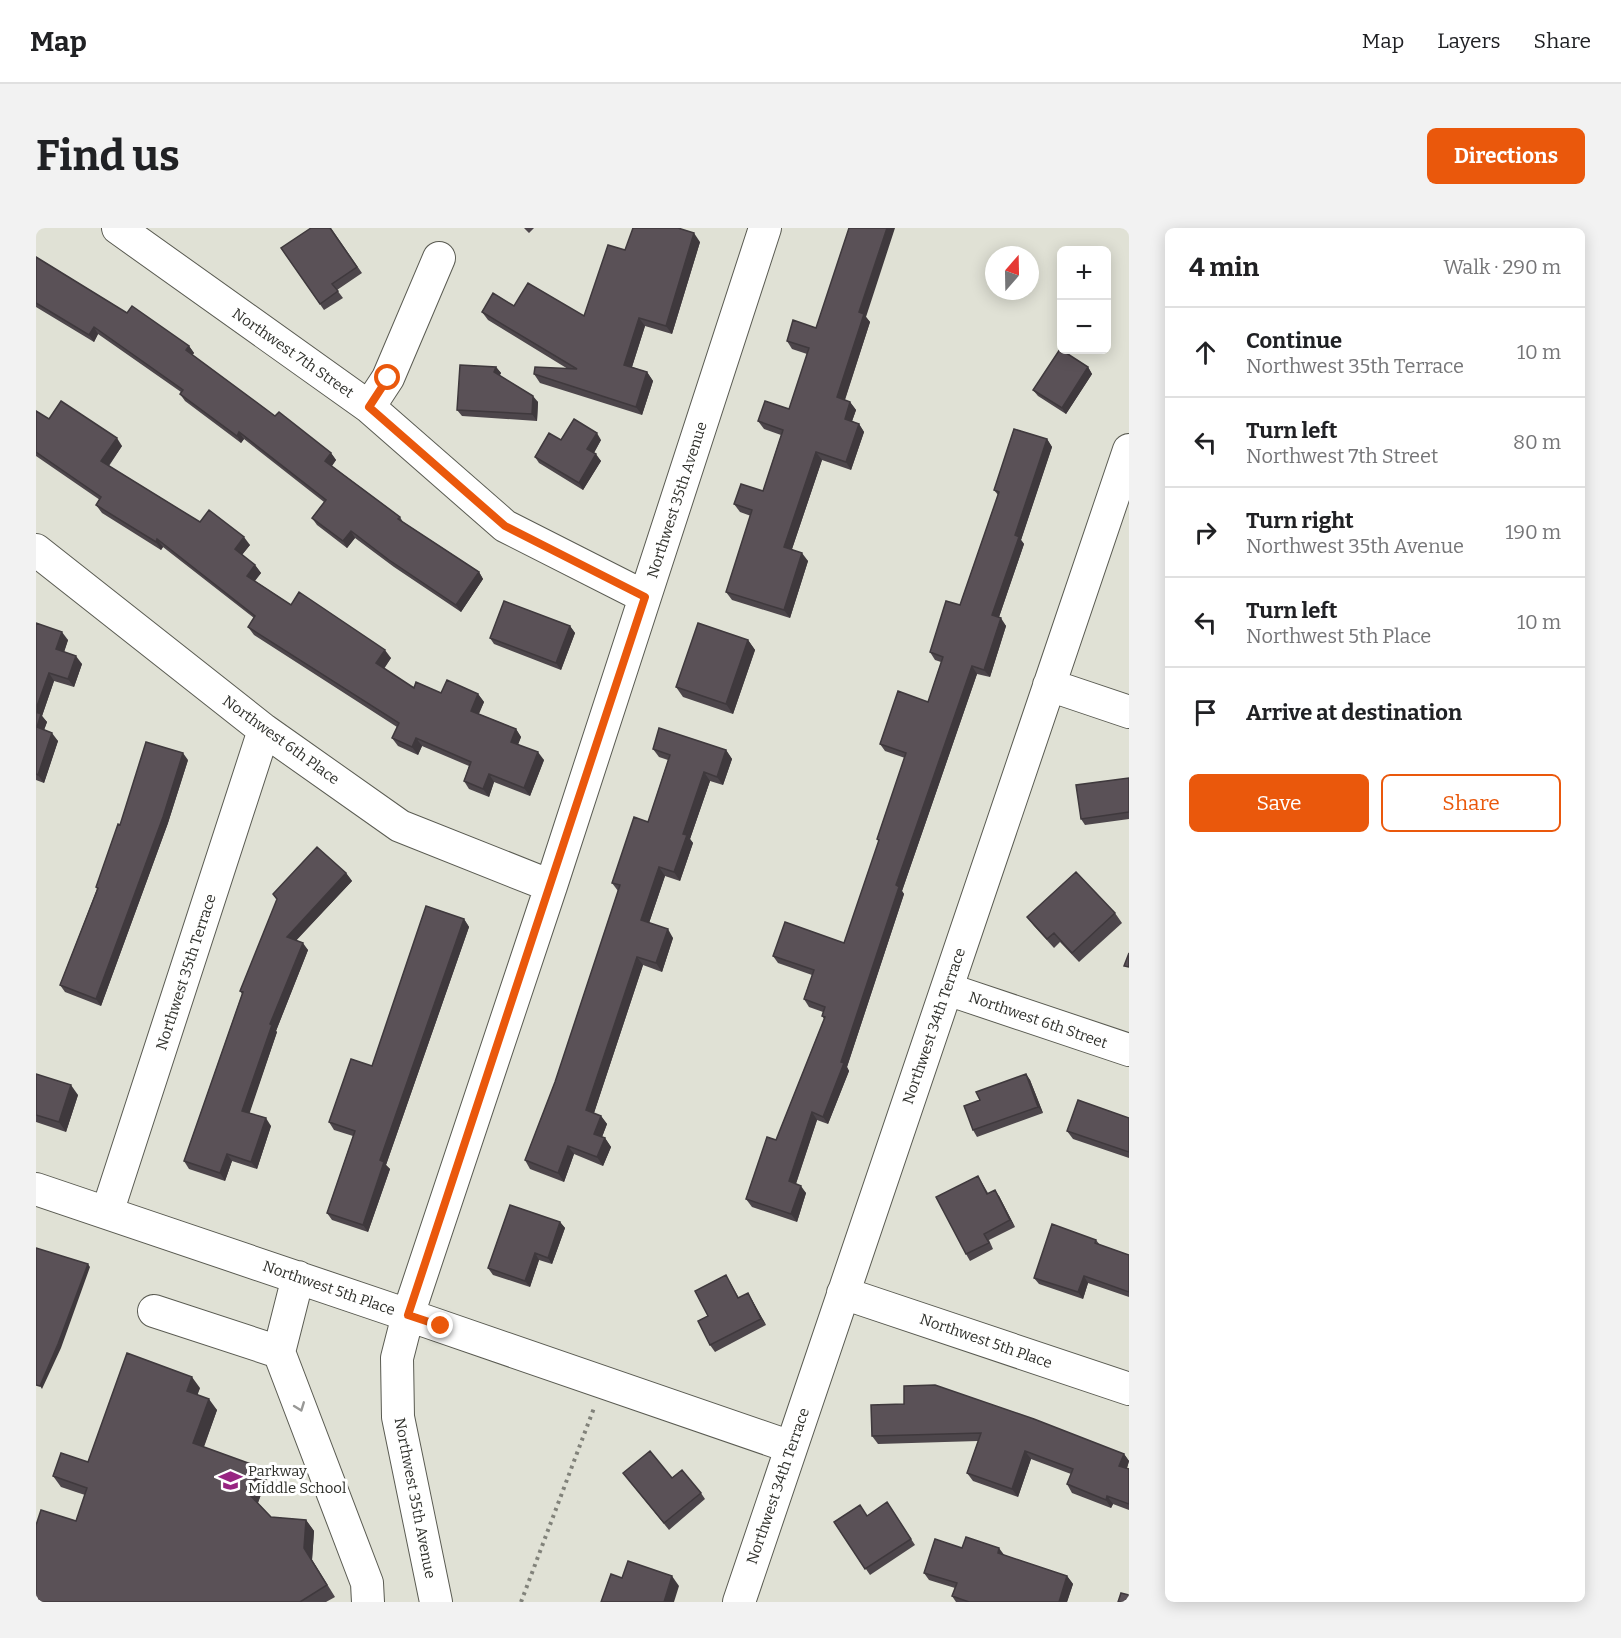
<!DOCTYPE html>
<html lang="en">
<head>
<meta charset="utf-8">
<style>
	:root { --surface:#fff; --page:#f2f2f2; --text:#202124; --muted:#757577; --line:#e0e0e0; --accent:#ea580c }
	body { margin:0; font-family:Bitter,serif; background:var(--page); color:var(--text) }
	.controls { position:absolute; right:18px; top:18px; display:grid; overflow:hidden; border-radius:9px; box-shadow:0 3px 15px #0003 }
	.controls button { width:54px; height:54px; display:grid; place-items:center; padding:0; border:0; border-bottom:2px solid var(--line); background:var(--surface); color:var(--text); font:30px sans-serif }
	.compass { position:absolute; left:949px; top:18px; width:54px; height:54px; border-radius:50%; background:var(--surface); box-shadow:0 3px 15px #0003; rotate:20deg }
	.stop { position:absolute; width:18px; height:18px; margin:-14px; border:4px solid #ea580c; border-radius:50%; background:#fff }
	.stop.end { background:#ea580c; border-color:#fff; box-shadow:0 2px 6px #0008 }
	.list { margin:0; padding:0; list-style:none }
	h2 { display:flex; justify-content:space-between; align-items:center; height:78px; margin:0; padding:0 24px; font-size:26px }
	h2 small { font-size:20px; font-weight:400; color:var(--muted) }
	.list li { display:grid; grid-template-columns:39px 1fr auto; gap:18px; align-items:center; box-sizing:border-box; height:90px; padding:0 24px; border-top:2px solid var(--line) }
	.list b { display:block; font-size:22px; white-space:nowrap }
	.list p { margin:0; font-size:20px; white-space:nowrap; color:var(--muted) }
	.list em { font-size:20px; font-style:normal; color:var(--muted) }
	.actions { display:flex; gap:12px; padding:18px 24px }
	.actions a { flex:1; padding:14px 0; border:2px solid var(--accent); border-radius:9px; text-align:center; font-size:21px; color:var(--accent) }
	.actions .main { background:var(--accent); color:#fff }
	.icon { flex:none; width:33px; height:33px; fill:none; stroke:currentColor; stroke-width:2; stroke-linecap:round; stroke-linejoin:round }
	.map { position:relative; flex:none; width:1093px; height:1374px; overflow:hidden; border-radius:9px }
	header { display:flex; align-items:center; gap:36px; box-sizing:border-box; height:84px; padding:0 30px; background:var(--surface); border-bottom:2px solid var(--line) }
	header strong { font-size:28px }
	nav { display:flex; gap:33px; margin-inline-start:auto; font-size:21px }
	.intro { display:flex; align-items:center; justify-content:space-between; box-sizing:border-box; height:144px; padding:0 36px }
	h1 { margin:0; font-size:42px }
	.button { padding:15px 27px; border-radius:9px; background:var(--accent); color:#fff; font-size:21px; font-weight:700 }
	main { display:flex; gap:36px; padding:0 36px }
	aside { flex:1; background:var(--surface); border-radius:9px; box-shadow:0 3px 15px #0003 }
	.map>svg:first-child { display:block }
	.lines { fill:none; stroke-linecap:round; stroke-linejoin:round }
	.minor-casing { stroke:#5a5b52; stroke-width:34 }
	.path { stroke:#81827a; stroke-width:4; stroke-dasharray:3 4.5; stroke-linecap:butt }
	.minor { stroke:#fff; stroke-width:32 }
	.wall { fill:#4d464b }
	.shaded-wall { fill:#3f393d }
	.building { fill:#5a5157; stroke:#3f393d; stroke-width:1.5 }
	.oneway { stroke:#989896 }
	.route { stroke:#ea580c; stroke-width:8 }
	.labels { text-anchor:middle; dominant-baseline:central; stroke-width:6; stroke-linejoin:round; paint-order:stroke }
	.street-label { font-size:15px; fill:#30312c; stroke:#fff }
	.poi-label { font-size:15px; fill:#30312c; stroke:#fff; text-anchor:start }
</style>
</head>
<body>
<header>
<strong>Map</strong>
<nav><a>Map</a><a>Layers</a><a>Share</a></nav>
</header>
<div class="intro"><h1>Find us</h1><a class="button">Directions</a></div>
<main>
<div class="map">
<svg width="1093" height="1374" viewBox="0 0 1093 1374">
	<rect width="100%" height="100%" fill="#e0e1d5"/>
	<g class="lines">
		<defs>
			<path id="minor" d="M82 0 333 179 469 298 609 369
				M333 179 352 150 403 30
				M0 322 228 502 364 598 515 658
				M1013 457 1093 484
				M911 761 1093 822
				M0 961 372 1087 755 1219
				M71 985 228 502
				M262 1049 243 1124 331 1355 332 1374
				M807 1065 1093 1161
				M118 1083 243 1124
				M400 1374 362 1189 361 1130 372 1087 515 658 729 0
				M703 1374 1093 222"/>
		</defs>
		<!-- minor casing -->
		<use href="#minor" class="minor-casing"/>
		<!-- path -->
		<path class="path" d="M485 1374 558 1180"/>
		<!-- minor -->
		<use href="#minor" class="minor"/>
	</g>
	<!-- wall -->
	<path class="wall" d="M295 0 326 45 301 62 307 70 288 82 245 20Z
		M488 0H498L493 5Z
		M664 14 636 106 609 98 596 139 611 144 617 153 606 187 504 155 498 146 532 141 452 92 446 84 478 78 548 88 589 22Z
		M0 29 91 85 153 118 158 125 156 127 239 188 295 225 300 232 296 238 364 289 367 294 443 344 447 351 425 384 358 339 319 310 311 320 281 297 276 290 288 274 208 211 205 215 149 173 144 166 145 164 62 106 58 114 0 79Z
		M830 89 834 94 809 172 814 174 820 182 816 193 823 196 828 204 815 242 786 232 756 321 772 333 754 390 696 372 690 364 715 288 704 284 698 276 727 263 745 207 728 201 722 193 753 181 771 126 756 121 751 113 780 100Z
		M460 139 465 145 463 148 502 174 501 193 426 188 421 182Z
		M1052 139 1056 146 1030 186 1002 168 997 162Z
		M0 183 13 191 86 218 73 238 164 294 214 317 206 327 219 337 225 345 219 353 255 377 355 430 348 441 378 460 405 465 442 466 448 474 443 486 480 501 485 509 482 516 508 532 494 568 458 554 453 569 433 561 428 553 433 538 386 518 382 527 362 518 356 510 361 499 218 407 212 399 218 390 127 319 125 322 66 285 60 277 64 272 0 228Z
		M1011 211 1016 219 985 312 988 316 963 389 970 398 954 449 941 446 866 663 868 666 811 839 813 843 792 896 781 892 760 956 770 965 761 994 716 979 710 971 740 912 788 791 786 788 787 784 773 779 768 771 776 747 742 735 737 728 808 715 843 614 841 611 869 530 849 523 844 516 892 474 905 434 899 432 894 424 924 377 962 267 958 262Z
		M525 212H565L558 225 565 233 547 262 503 235 499 229Z
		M0 395 32 412 28 424 46 436 38 459 18 453 6 488 11 494 8 502 22 513 8 555 0 552Z
		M534 398 539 405 525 442 458 416 454 410Z
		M712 412 719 422 697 486 647 469 640 459Z
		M617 521 690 522 696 531 687 557 674 553 654 611 657 615 644 653 629 648 613 695 637 710 626 744 607 737 558 885 565 888 571 896 566 909 569 910 575 919 567 938 538 926 528 954 494 941 489 932 519 854 582 663 576 655 612 594 632 532 623 529Z
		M152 532 132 595 65 778 29 764 24 757 61 661 60 659 84 597Z
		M1093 550V591L1049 597 1045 591Z
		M310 645 316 653 260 712 272 722 240 803 241 804 213 885 235 898 221 941 196 933 189 953 153 941 148 933 206 766 204 763 241 672 237 666Z
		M1079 685 1086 695 1043 734 1024 714 1018 720 998 698 991 689Z
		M428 691 433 699 350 937 354 941 332 1004 296 992 291 985 317 908 298 902 293 894 336 838Z
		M0 846 42 867 30 904 0 894Z
		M990 846 994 852 1007 885 941 909 937 902 944 872Z
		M1093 890V930L1037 911 1031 903Z
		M942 948 952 965 963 968 979 999 953 1012 957 1021 934 1033 930 1026Z
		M524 994 529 1000 516 1036 503 1032 494 1059 457 1047 452 1040Z
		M1060 1012 1064 1017 1093 1027V1069L1052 1055 1047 1071 1003 1056 998 1050Z
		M694 1054 703 1070 716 1072 730 1097 679 1124 674 1117 672 1088Z
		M164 1160 161 1166 181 1182 168 1219 231 1250 222 1275 235 1289 270 1292 278 1303 276 1332 299 1369 290 1374H0L40 1293 49 1267 25 1259 17 1248 52 1234Z
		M835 1177 1088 1226 1093 1233 1091 1240 1093 1241V1282L1077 1276 1075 1280 1036 1265 1031 1256 1035 1246 995 1231 982 1269 937 1253 931 1245 942 1213 842 1216 836 1208Z
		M587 1245 636 1250 665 1265 669 1271 633 1302Z
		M851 1274 879 1317 834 1347 798 1294 832 1288Z
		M926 1320 968 1327 1031 1348 1037 1356 1031 1374H920L916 1368 919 1360 893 1352 888 1345Z"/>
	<!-- shaded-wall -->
	<path class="shaded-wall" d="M851 0H859L830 89 834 94 807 177 801 169 823 84Z
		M658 5 664 14 636 106 630 98Z
		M603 90 609 98 594 145 588 137Z
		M58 99 62 106 58 114 53 107Z
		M153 118 158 125 155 129 150 122Z
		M460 139 465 145 462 151 458 144Z
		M1052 139 1056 146 1030 186 1026 180Z
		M611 144 617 153 606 187 600 179Z
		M497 168 502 174 501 193 496 186Z
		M814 174 820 182 814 199 809 191Z
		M823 196 828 204 815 242 810 234Z
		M203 204 208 211 205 215 201 208Z
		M561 205 565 212 556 228 551 221Z
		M81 210 86 218 70 241 65 233Z
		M1011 211 1016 219 985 312 988 316 961 395 956 387 979 307Z
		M780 224 786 232 754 327 748 319Z
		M295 225 300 232 294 240 289 233Z
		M560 226 565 233 547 262 543 255Z
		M315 303 319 310 311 320 307 313Z
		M208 309 214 317 204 329 199 321Z
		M121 311 127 319 125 322 120 314Z
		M766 325 772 333 754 390 748 382Z
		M219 337 225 345 216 356 211 348Z
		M443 344 447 351 425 384 420 377Z
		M965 390 970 398 954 449 948 442Z
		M534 398 539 405 525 442 520 435Z
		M26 404 32 412 26 430 20 421Z
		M712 412 719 422 697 486 690 476Z
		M349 422 355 430 345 444 340 435Z
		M40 428 46 436 38 459 32 451Z
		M936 438 941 446 866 663 868 666 811 839 813 843 792 896 787 889 860 657Z
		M13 445 18 453 6 488 11 494 6 507 1 499 0 481Z
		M442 466 448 474 440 491 435 483Z
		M480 501 485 509 480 522 475 514Z
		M16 505 22 513 8 555 2 547Z
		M380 510 386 518 382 527 376 519Z
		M690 522 696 531 687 557 681 549Z
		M502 524 508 532 494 568 488 560Z
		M147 525 152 532 132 595 65 778 60 771Z
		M668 544 674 553 654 611 657 615 644 653 638 644 647 606Z
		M453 546 458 554 453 569 447 561Z
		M623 639 629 648 611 701 605 692Z
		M310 645 316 653 257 716 251 709Z
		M428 691 433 699 350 937 354 941 332 1004 327 997 344 932Z
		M632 701 637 710 626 744 620 735Z
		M267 715 272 722 240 803 241 804 212 890 206 883 234 796Z
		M601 729 607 737 556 891 550 882Z
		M990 846 994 852 1007 885 1002 879Z
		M35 857 42 867 30 904 23 894Z
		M776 884 781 892 758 961 753 953Z
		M565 888 571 896 564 914 558 906Z
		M230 890 235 898 221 941 215 934Z
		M569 910 575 919 567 938 561 929Z
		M532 918 538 926 528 954 522 945Z
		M191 926 196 933 189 953 184 945Z
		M765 958 770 965 761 994 755 986Z
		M959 962 963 968 979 999 974 992Z
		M524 994 529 1000 516 1036 512 1030Z
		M499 1025 503 1032 494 1059 489 1053Z
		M52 1036 54 1039 25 1120 6 1161 4 1158Z
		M1048 1048 1052 1055 1047 1071 1042 1064Z
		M712 1065 716 1072 730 1097 725 1091Z
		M156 1149 164 1160 159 1174 151 1163Z
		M173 1171 181 1182 165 1226 157 1215Z
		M989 1223 995 1231 982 1269 976 1261Z
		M1088 1226 1093 1233 1089 1246 1083 1238Z
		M223 1239 231 1250 221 1277 213 1266Z
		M1071 1268 1077 1276 1075 1280 1070 1272Z
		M270 1292 278 1303 276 1332 299 1369 268 1320Z
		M963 1320 969 1328 962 1325Z
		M636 1348 643 1358 638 1374H628Z
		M1031 1348 1037 1356 1031 1374H1023Z"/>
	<!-- building -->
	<path class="building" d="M275 0H294L321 39 296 56 302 63 284 76 245 20Z
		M597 0H642L658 5 630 98 603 90 588 137 611 144 600 179 498 146 499 139 541 141 446 84 457 65 478 78 492 55 548 88 572 17 589 22Z
		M813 0H851L823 84 828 86 801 169 814 174 809 191 823 196 810 234 780 224 748 319 766 325 748 382 690 364 716 282 698 276 705 256 727 263 747 202 722 193 729 173 753 181 773 120 751 113 757 92 780 100Z
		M0 29 91 85 96 78 153 118 150 122 239 188 243 184 295 225 289 233 364 289 362 291 443 344 420 377 353 332 315 303 307 313 276 290 290 272 203 204 201 208 144 166 147 162 58 99 53 107 0 75Z
		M1024 121 1052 139 1026 180 997 162Z
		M424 137 460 139 458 144 497 168 496 186 421 182Z
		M25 173 81 210 65 233 164 294 173 282 208 309 199 321 219 337 211 348 255 377 263 364 349 422 340 435 378 460 380 454 405 465 411 452 442 466 435 483 480 501 475 514 502 524 488 560 453 546 447 561 428 553 435 534 380 510 376 519 356 510 363 495 212 399 219 388 121 311 120 314 60 277 65 269 0 224V183L13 191Z
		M538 191 561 205 551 221 560 226 543 255 499 229 513 205 525 212Z
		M978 201 1011 211 979 307 983 309 956 387 965 390 948 442 936 438 860 657 863 659 805 834 808 835 787 889 776 884 753 953 765 958 755 986 710 971 731 909 740 912 789 789 786 788 789 779 768 771 778 742 737 728 749 694 808 715 843 612 841 611 870 525 844 516 862 463 892 474 907 429 894 424 910 373 924 377 963 264 958 262Z
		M468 373 534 398 520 435 454 410Z
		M0 395 26 404 20 421 40 428 32 451 13 445 0 481Z
		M662 395 712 412 690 476 640 459Z
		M0 484 5 486 1 499 16 505 2 547 0 546Z
		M623 500 690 522 681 549 668 544 647 606 651 607 638 644 623 639 605 692 632 701 620 735 601 729 550 882 565 888 558 906 569 910 561 929 532 918 522 945 489 932 519 854 584 657 576 655 598 589 612 594 634 527 617 521Z
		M110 514 147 525 127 589 60 771 24 757 62 660 60 659 82 596 84 597Z
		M1093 550V584L1045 591 1040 557Z
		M281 619 310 645 251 709 267 715 234 796 236 797 206 883 230 890 215 934 191 926 184 945 148 933 207 764 204 763 241 671 237 666Z
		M1040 644 1079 685 1036 725 1018 705 1011 711 991 689Z
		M390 678 428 691 344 932 348 934 327 997 291 985 319 903 293 894 315 831 336 838Z
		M1093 725V739L1088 738Z
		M0 846 35 857 23 894 0 887Z
		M990 846 1002 879 937 902 928 878 944 872 940 864Z
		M1042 872 1093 890V924L1031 903Z
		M942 948 951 966 959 962 974 992 948 1006 953 1015 930 1026 900 969Z
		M474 977 524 994 512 1030 499 1025 489 1053 452 1040Z
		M1016 996 1060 1012 1059 1015 1093 1027V1064L1048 1048 1042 1064 998 1050Z
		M0 1020 52 1036 22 1116 4 1158 0 1157Z
		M690 1047 702 1070 712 1065 725 1091 674 1117 662 1093 672 1088 659 1063Z
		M91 1125 156 1149 151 1163 173 1171 157 1215 223 1239 213 1266 235 1289 270 1292 268 1320 291 1357 264 1374H0V1297L5 1282 40 1293 51 1260 17 1248 25 1225 52 1234Z
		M899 1157 998 1191 1088 1226 1083 1238 1093 1241V1276L1071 1268 1070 1272 1031 1256 1037 1241 989 1223 976 1261 931 1245 945 1205 836 1208 835 1177 868 1176V1158Z
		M614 1223 636 1250 646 1242 665 1265 628 1295 587 1245Z
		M851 1274 875 1311 829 1341 798 1294 824 1277 831 1288Z
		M930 1309 963 1320 962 1325 1031 1348 1023 1374H933L916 1368 921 1355 888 1345 899 1311 926 1320Z
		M592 1333 636 1348 628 1374H565L575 1346 586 1350Z
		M1085 1365 1093 1367V1374H1082Z"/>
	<!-- one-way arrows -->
	<defs><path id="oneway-chevron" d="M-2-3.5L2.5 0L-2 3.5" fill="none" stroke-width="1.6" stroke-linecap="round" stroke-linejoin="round" transform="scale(1.5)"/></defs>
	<use class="oneway" href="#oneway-chevron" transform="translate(264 1179) rotate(69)"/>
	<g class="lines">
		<!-- route -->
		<path class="route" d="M352 150 333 179 469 298 609 369 372 1087 405 1098"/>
	</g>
	<!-- icons -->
	<defs>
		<symbol id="school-bare" viewBox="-9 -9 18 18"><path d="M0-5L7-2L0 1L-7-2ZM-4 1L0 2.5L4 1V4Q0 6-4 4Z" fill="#982582" stroke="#fff" stroke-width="2.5" paint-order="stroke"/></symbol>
	</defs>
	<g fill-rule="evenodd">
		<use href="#school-bare" x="178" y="1236" width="33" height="33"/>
	</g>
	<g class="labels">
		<!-- street labels -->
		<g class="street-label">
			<text transform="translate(257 125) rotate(35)">Northwest 7th Street</text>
			<text transform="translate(641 272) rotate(-72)">Northwest 35th Avenue</text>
			<text transform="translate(245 512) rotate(36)">Northwest 6th Place</text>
			<text transform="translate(150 744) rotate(-72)">Northwest 35th Terrace</text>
			<text transform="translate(1002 792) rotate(19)">Northwest 6th Street</text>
			<text transform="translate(898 798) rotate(-71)">Northwest 34th Terrace</text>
			<text transform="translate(293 1060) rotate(19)">Northwest 5th Place</text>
			<text transform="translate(950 1113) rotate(19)">Northwest 5th Place</text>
			<text transform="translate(742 1258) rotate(-71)">Northwest 34th Terrace</text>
			<text transform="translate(379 1270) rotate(79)">Northwest 35th Avenue</text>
		</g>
		<!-- poi labels -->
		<g class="poi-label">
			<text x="212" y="1243">Parkway<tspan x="212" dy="17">Middle School</tspan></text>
		</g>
	</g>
</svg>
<div class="controls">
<button>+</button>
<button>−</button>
</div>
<svg class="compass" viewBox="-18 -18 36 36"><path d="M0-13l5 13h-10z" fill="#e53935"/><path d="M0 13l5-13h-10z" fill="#757577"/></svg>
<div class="stop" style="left:352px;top:150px"></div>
<div class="stop end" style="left:405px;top:1098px"></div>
</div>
<aside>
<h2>4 min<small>Walk · 290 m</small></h2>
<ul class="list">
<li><svg class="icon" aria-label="ahead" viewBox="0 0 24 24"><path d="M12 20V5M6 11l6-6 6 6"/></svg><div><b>Continue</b><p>Northwest 35th Terrace</p></div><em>10 m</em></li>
<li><svg class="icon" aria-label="left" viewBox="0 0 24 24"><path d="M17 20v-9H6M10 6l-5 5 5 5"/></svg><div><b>Turn left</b><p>Northwest 7th Street</p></div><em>80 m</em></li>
<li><svg class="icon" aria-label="right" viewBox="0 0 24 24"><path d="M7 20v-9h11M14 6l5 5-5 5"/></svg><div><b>Turn right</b><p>Northwest 35th Avenue</p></div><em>190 m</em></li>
<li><svg class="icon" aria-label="left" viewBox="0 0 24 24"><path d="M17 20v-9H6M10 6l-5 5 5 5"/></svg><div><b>Turn left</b><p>Northwest 5th Place</p></div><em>10 m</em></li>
<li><svg class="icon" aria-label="arrive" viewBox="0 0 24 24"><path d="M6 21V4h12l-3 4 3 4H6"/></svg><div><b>Arrive at destination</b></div></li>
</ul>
<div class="actions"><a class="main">Save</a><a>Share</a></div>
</aside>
</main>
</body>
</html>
